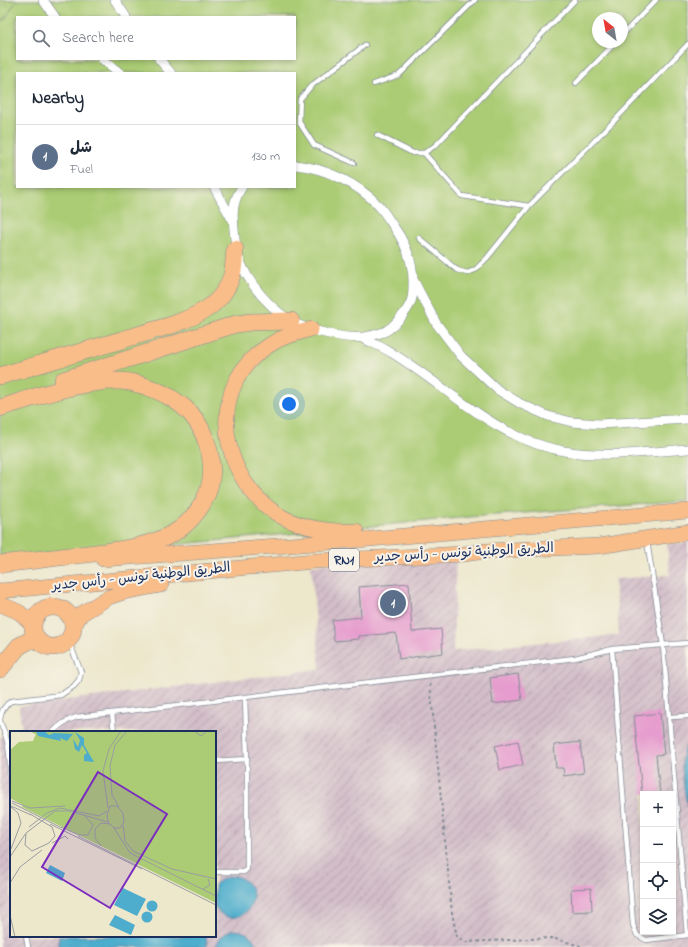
<!DOCTYPE html>
<html lang="en">
<head>
<meta charset="utf-8">
<style>
	:root { --surface:#fff; --page:#f2f2f3; --text:#1f2937; --muted:#747a83; --line:#e0e1e3; --accent:#d93025 }
	body { margin:0; font-family:"Indie Flower","Playpen Sans Arabic",sans-serif; background:var(--page); color:var(--text) }
	.controls { position:absolute; right:12px; bottom:12px; display:grid; overflow:hidden; border-radius:0px; box-shadow:0 2px 6px #0003 }
	.controls button { width:36px; height:36px; display:grid; place-items:center; padding:0; border:0; border-bottom:1px solid var(--line); background:var(--surface); color:var(--text); font:20px sans-serif }
	.compass { position:absolute; left:592px; top:12px; width:36px; height:36px; border-radius:50%; background:var(--surface); box-shadow:0 2px 6px #0003; rotate:329deg }
	.you { position:absolute; left:289px; top:404px; width:14px; height:14px; margin:-10px; border:3px solid #fff; border-radius:50%; background:#1a73e8; box-shadow:0 0 0 6px #1a73e833 }
	.badge { display:grid; place-items:center; width:26px; height:26px; border-radius:50%; background:var(--accent); color:#fff; font-size:13px; font-weight:700 }
	.pin { position:absolute; translate:-50% -50%; border:2px solid #fff; box-shadow:0 1px 4px #0006 }
	.list { margin:0; padding:0; list-style:none }
	h2 { display:flex; justify-content:space-between; align-items:center; height:52px; margin:0; padding:0 16px; font-size:17px }
	h2 small { font-size:13px; font-weight:400; color:var(--muted) }
	.list li { display:grid; grid-template-columns:26px 1fr auto; gap:12px; align-items:center; box-sizing:border-box; height:64px; padding:0 16px; border-top:1px solid var(--line) }
	.list b { display:block; font-size:15px; white-space:nowrap }
	.list p { margin:0; font-size:13px; white-space:nowrap; color:var(--muted) }
	.list em { font-size:13px; font-style:normal; color:var(--muted) }
	.icon { flex:none; width:22px; height:22px; fill:none; stroke:currentColor; stroke-width:2; stroke-linecap:round; stroke-linejoin:round }
	.map { position:relative; flex:none; width:688px; height:947px; overflow:hidden }
	.search { position:absolute; background:var(--surface); box-shadow:0 2px 6px #0003; left:16px; top:16px; width:280px; height:44px; display:flex; align-items:center; gap:10px; box-sizing:border-box; padding:0 14px; border-radius:0px; color:var(--muted); font-size:15px }
	.panel { position:absolute; background:var(--surface); box-shadow:0 2px 6px #0003; left:16px; top:72px; width:280px; height:116px; border-radius:0px }
	.map>svg:first-child { display:block }
	.industrial { fill:url(#industrial-furrows); fill-rule:evenodd }
	.grass { fill:#abcc74; stroke:#637e69; fill-rule:evenodd }
	.wetland { fill:url(#wetland-marsh); stroke:#637e69 }
	.water { fill:#4eadcc; stroke:#346e95 }
	.building { fill:#e69cce }
	.lines { fill:none; stroke-linecap:round; stroke-linejoin:round }
	.lane-casing { stroke:#848b95; stroke-width:6 }
	.street-casing { stroke:#848b95; stroke-width:10 }
	.primary-casing { stroke:#848b95; stroke-width:16 }
	.highway-casing { stroke:#848b95; stroke-width:18 }
	.path { stroke:#848b95; stroke-width:2; stroke-dasharray:3 3; stroke-linecap:butt }
	.lane { stroke:#fff; stroke-width:4.5 }
	.street { stroke:#fff; stroke-width:9 }
	.primary { stroke:#f8bd89; stroke-width:15 }
	.highway { stroke:#f8bd89; stroke-width:17 }
	.labels { text-anchor:middle; dominant-baseline:central; stroke-width:4; stroke-linejoin:round; paint-order:stroke }
	.shield { fill:#f7f3e8; stroke:#5d6a87; stroke-width:1 }
	.shield-label { font-size:13px; font-weight:bold; fill:#1b2f5e }
	.street-label { font-size:14px; fill:#1b2f5e; stroke:#f7f3e8 }
	.inset-road { fill:none; stroke:#999da0; stroke-width:1 }
	.view { fill:#7b2cbf; fill-opacity:0.15; stroke:#7b2cbf; stroke-width:2 }
	.inset-edge { fill:none; stroke:#1b2f5e; stroke-width:2 }
</style>
</head>
<body>
<div class="map">
<svg width="688" height="947" viewBox="0 0 688 947">
	<defs>
		<pattern id="industrial-furrows" width="10" height="10" patternUnits="userSpaceOnUse"><rect width="10" height="10" fill="#d2bdc8"/><path d="M-1 1l2-2M0 10L10 0M9 11l2-2" fill="none" stroke="#aa9aa6"/></pattern>
		<pattern id="wetland-marsh" width="20" height="14" patternUnits="userSpaceOnUse"><rect width="20" height="14" fill="#abcc74"/><path d="M1 5h8M5 5V1M11 12h8M15 12V8" fill="none" stroke="#8aa662"/></pattern>
	</defs>
	<rect width="100%" height="100%" fill="#f7f3e8"/>
	<filter id="ink" filterUnits="userSpaceOnUse"><feTurbulence type="fractalNoise" baseFrequency=".025" numOctaves="2"/><feDisplacementMap in="SourceGraphic" scale="8" xChannelSelector="R" yChannelSelector="G"/><feConvolveMatrix kernelMatrix="1 2 1 2 8 2 1 2 1" color-interpolation-filters="sRGB"/></filter>
	<filter id="wash" filterUnits="userSpaceOnUse"><feTurbulence type="fractalNoise" baseFrequency=".012" numOctaves="4" result="noise"/><feDisplacementMap in="SourceGraphic" scale="16" xChannelSelector="R" yChannelSelector="G"/><feGaussianBlur stdDeviation="0.9" result="paint"/><feColorMatrix in="noise" values="0 0 0 0 0 0 0 0 0 0 0 0 0 0 0 0 0 1.4 0 .05"/><feComposite in="paint" operator="in"/></filter>
	<g filter="url(#wash)">
		<rect width="100%" height="100%" fill="#ede7cc"/>
		<!-- industrial -->
		<path class="industrial" d="M688 542V947H0V737L11 736V936H215V732H22L19 706 320 669 311 565 456 554 453 651 619 635 615 579 670 575 667 544ZM643 794H673V932H643Z"/>
		<!-- grass -->
		<path class="grass" d="M0 0H688V501L469 517 0 561ZM17 17H295V59H17ZM598 18H622V42H598ZM17 73H295V187H17Z"/>
		<!-- wetland -->
		<path class="wetland" d="M0 0H17L4 20 0 21Z"/>
		<!-- water -->
		<path class="water" d="M688 744V808C685 798 680 762 683 752 684 749 686 746 688 744Z
			M235 876C275 889 239 938 215 908V885C221 879 226 877 235 876Z
			M231 930C243 930 253 934 257 947H216C219 938 223 935 231 930Z
			M59 936H206L207 947H59Z"/>
		<g id="blocks">
			<!-- building -->
			<path class="building" d="M409 583 412 632 441 629 443 653 399 659 396 633 359 636V639L334 641 332 620 361 617 359 587Z
				M518 674 522 700 493 704 490 678Z
				M660 713 664 754 656 755 660 794H642L634 716Z
				M518 741 523 765 500 770 495 746Z
				M580 742 584 773 564 776 563 768H556L554 745Z
				M591 888 592 911 572 912 571 889Z"/>
		</g>
	</g>
	<g filter="url(#ink)">
		<use href="#blocks" fill-opacity="0" stroke="#848b95" stroke-width="1"/>
		<g class="lines">
			<defs>
				<path id="lane" d="M622 35 656 0
					M576 83 616 42
					M374 84 399 75 475 0
					M377 135 413 153H424L436 145 575 0
					M424 153 462 196 529 206
					M354 163 314 145 299 122 300 99 311 86 365 45
					M419 238 457 270 467 273 475 270 487 258 529 206 615 120 688 44
					M647 541 663 645 687 935
					M612 649 633 925 637 935 646 940 688 935
					M245 697 247 759
					M112 713 114 732
					M670 717 688 716
					M53 732C60 724 67 720 77 717L575 658 612 649 688 643
					M215 761 247 759V869L244 872H215
					M11 794C9 776 12 755 6 737 5 731 0 726 0 719 1 712 5 705 11 701L61 695 74 686 79 680 81 672 68 639
					M26 936 28 947"/>
				<path id="street" d="M43 0 55 17
					M115 0 126 17
					M102 59 120 73
					M159 59 171 73
					M214 187 233 221
					M242 187C230 205 233 219 235 239 237 271 264 304 291 321 306 330 347 340 364 337 370 336 378 334 384 332 394 327 410 309 412 298 413 294 413 290 413 286 414 265 406 244 394 227 389 220 384 211 378 205 357 183 325 168 295 165
					M414 281 436 323 461 356 498 390 521 404 548 416 572 422 599 424 688 419
					M362 338C372 343 383 347 392 353 448 387 497 440 564 451 605 458 647 452 688 449"/>
				<path id="primary" d="M311 329C302 332 293 334 285 337 274 341 255 354 248 363 208 409 228 483 277 514 300 528 330 532 356 531
					M103 559 370 539 688 511
					M0 591 314 561 464 554 485 551 599 546 688 532
					M0 604 19 612 33 625
					M73 627 81 614 109 597 124 592 161 585"/>
				<path id="highway" d="M0 376 172 325C199 315 223 305 232 275 234 267 234 258 235 249
					M63 380 236 324 251 322 291 321
					M0 408C35 397 94 376 130 382 152 387 175 397 191 414 205 430 214 458 211 479 208 501 192 523 172 534 146 548 116 550 87 554 58 557 29 561 0 564
					M33 627a20 20 0 1 1 40 0a20 20 0 1 1-40 0Z
					M0 669 19 646 36 637"/>
			</defs>
			<!-- lane casing -->
			<use href="#lane" class="lane-casing"/>
			<!-- street casing -->
			<use href="#street" class="street-casing"/>
			<!-- primary casing -->
			<use href="#primary" class="primary-casing"/>
			<!-- highway casing -->
			<use href="#highway" class="highway-casing"/>
			<!-- path -->
			<path class="path" d="M430 684 452 913 457 937 466 942 552 938 584 947"/>
			<!-- lane -->
			<use href="#lane" class="lane"/>
			<!-- street -->
			<use href="#street" class="street"/>
			<!-- primary -->
			<use href="#primary" class="primary"/>
			<!-- highway -->
			<use href="#highway" class="highway"/>
		</g>
	</g>
	<g class="labels">
		<!-- shield labels -->
		<rect class="shield" x="329" y="549" width="30" height="22" rx="3"/>
		<g class="shield-label">
			<text x="344" y="560">RN1</text>
		</g>
		<!-- street labels -->
		<g class="street-label">
			<text transform="translate(464 553) rotate(-3)">الطريق الوطنية تونس - رأس جدير</text>
			<text transform="translate(141 577) rotate(-6)">الطريق الوطنية تونس - رأس جدير</text>
		</g>
	</g>
	<!-- overview -->
	<g transform="translate(10 731)">
		<rect width="206" height="206" fill="#ede7cc"/>
		<path d="M20 0H206V172L12 76 13 74 0 67V19L9 11 23 10 26 3Z" fill="#abcc74"/>
		<path d="M20 0H75L78 15 86 26 88 32 85 34 89 36 90 42H81L67 33 64 27 67 21 64 23 59 16 57 24 49 15 51 10 28 5Z" fill="#abcc74"/>
		<path d="M26 0H34L39 4 44 2 63 3 57 10 50 7 51 10 28 5ZM65 1 74 7V14L84 31 74 30V24L77 22 72 14 69 21 65 18 63 8 68 16 70 9ZM40 134 55 142 52 150 36 142ZM113 157 136 168 127 185 104 174ZM136.5 175a5.5 5.5 0 1 1 11 0a5.5 5.5 0 1 1-11 0ZM131.5 186a5.5 5.5 0 1 1 11 0a5.5 5.5 0 1 1-11 0ZM105 184 125 194 121 204 99 194Z" fill="#4eadcc"/>
		<path class="inset-road" d="M184 0 191 5 197 0M2 70 20 77 55 75M2 72 52 97M0 75 8 82 11 92 1 118M1 75 21 84M100 75H107L113 82 114 91 110 97H104L98 91 97 84ZM109 76 102 64 100 35 105 14 117 0M98 77 93 40 99 18 111 0M40 93 132 138M113 94 115 110 123 120 162 138 206 148M19 96 37 82 50 77 89 85 97 80M51 96 69 104H78L83 94 75 85M104 97 120 122 206 165M16 103 15 114 22 120 39 112 45 105 42 96 20 83M68 105 206 174M42 112 55 105 58 108M91 115 85 107V98L91 92 100 93M0 126 16 102 45 80H59L98 91M0 152 10 136 32 119M193 158 200 154 198 148M0 184 5 206"/>
		<path class="view" d="M88 41 157 83 100 177 32 136Z"/>
		<rect width="206" height="206" class="inset-edge"/>
	</g>
</svg>
<div class="controls">
<button>+</button>
<button>−</button>
<button><svg class="icon" aria-label="locate" viewBox="0 0 24 24"><circle cx="12" cy="12" r="6"/><path d="M12 2v4M12 18v4M2 12h4M18 12h4"/></svg></button>
<button><svg class="icon" aria-label="layers" viewBox="0 0 24 24"><path d="M12 4l9 5-9 5-9-5zM3 14l9 5 9-5"/></svg></button>
</div>
<svg class="compass" viewBox="-18 -18 36 36"><path d="M0-13l5 13h-10z" fill="#e53935"/><path d="M0 13l5-13h-10z" fill="#747a83"/></svg>
<div class="you"></div>
<div class="pin badge" style="left:393px;top:603px;background:#5c6f8a">1</div>
<div class="search"><svg class="icon" aria-label="search" viewBox="0 0 24 24"><circle cx="10" cy="10" r="6"/><path d="M15 15l6 6"/></svg>Search here</div>
<section class="panel">
<h2>Nearby<small></small></h2>
<ul class="list">
<li><span class="badge" style="background:#5c6f8a">1</span><div><b>شل</b><p>Fuel</p></div><em>130 m</em></li>
</ul>
</section>
</div>
</body>
</html>
